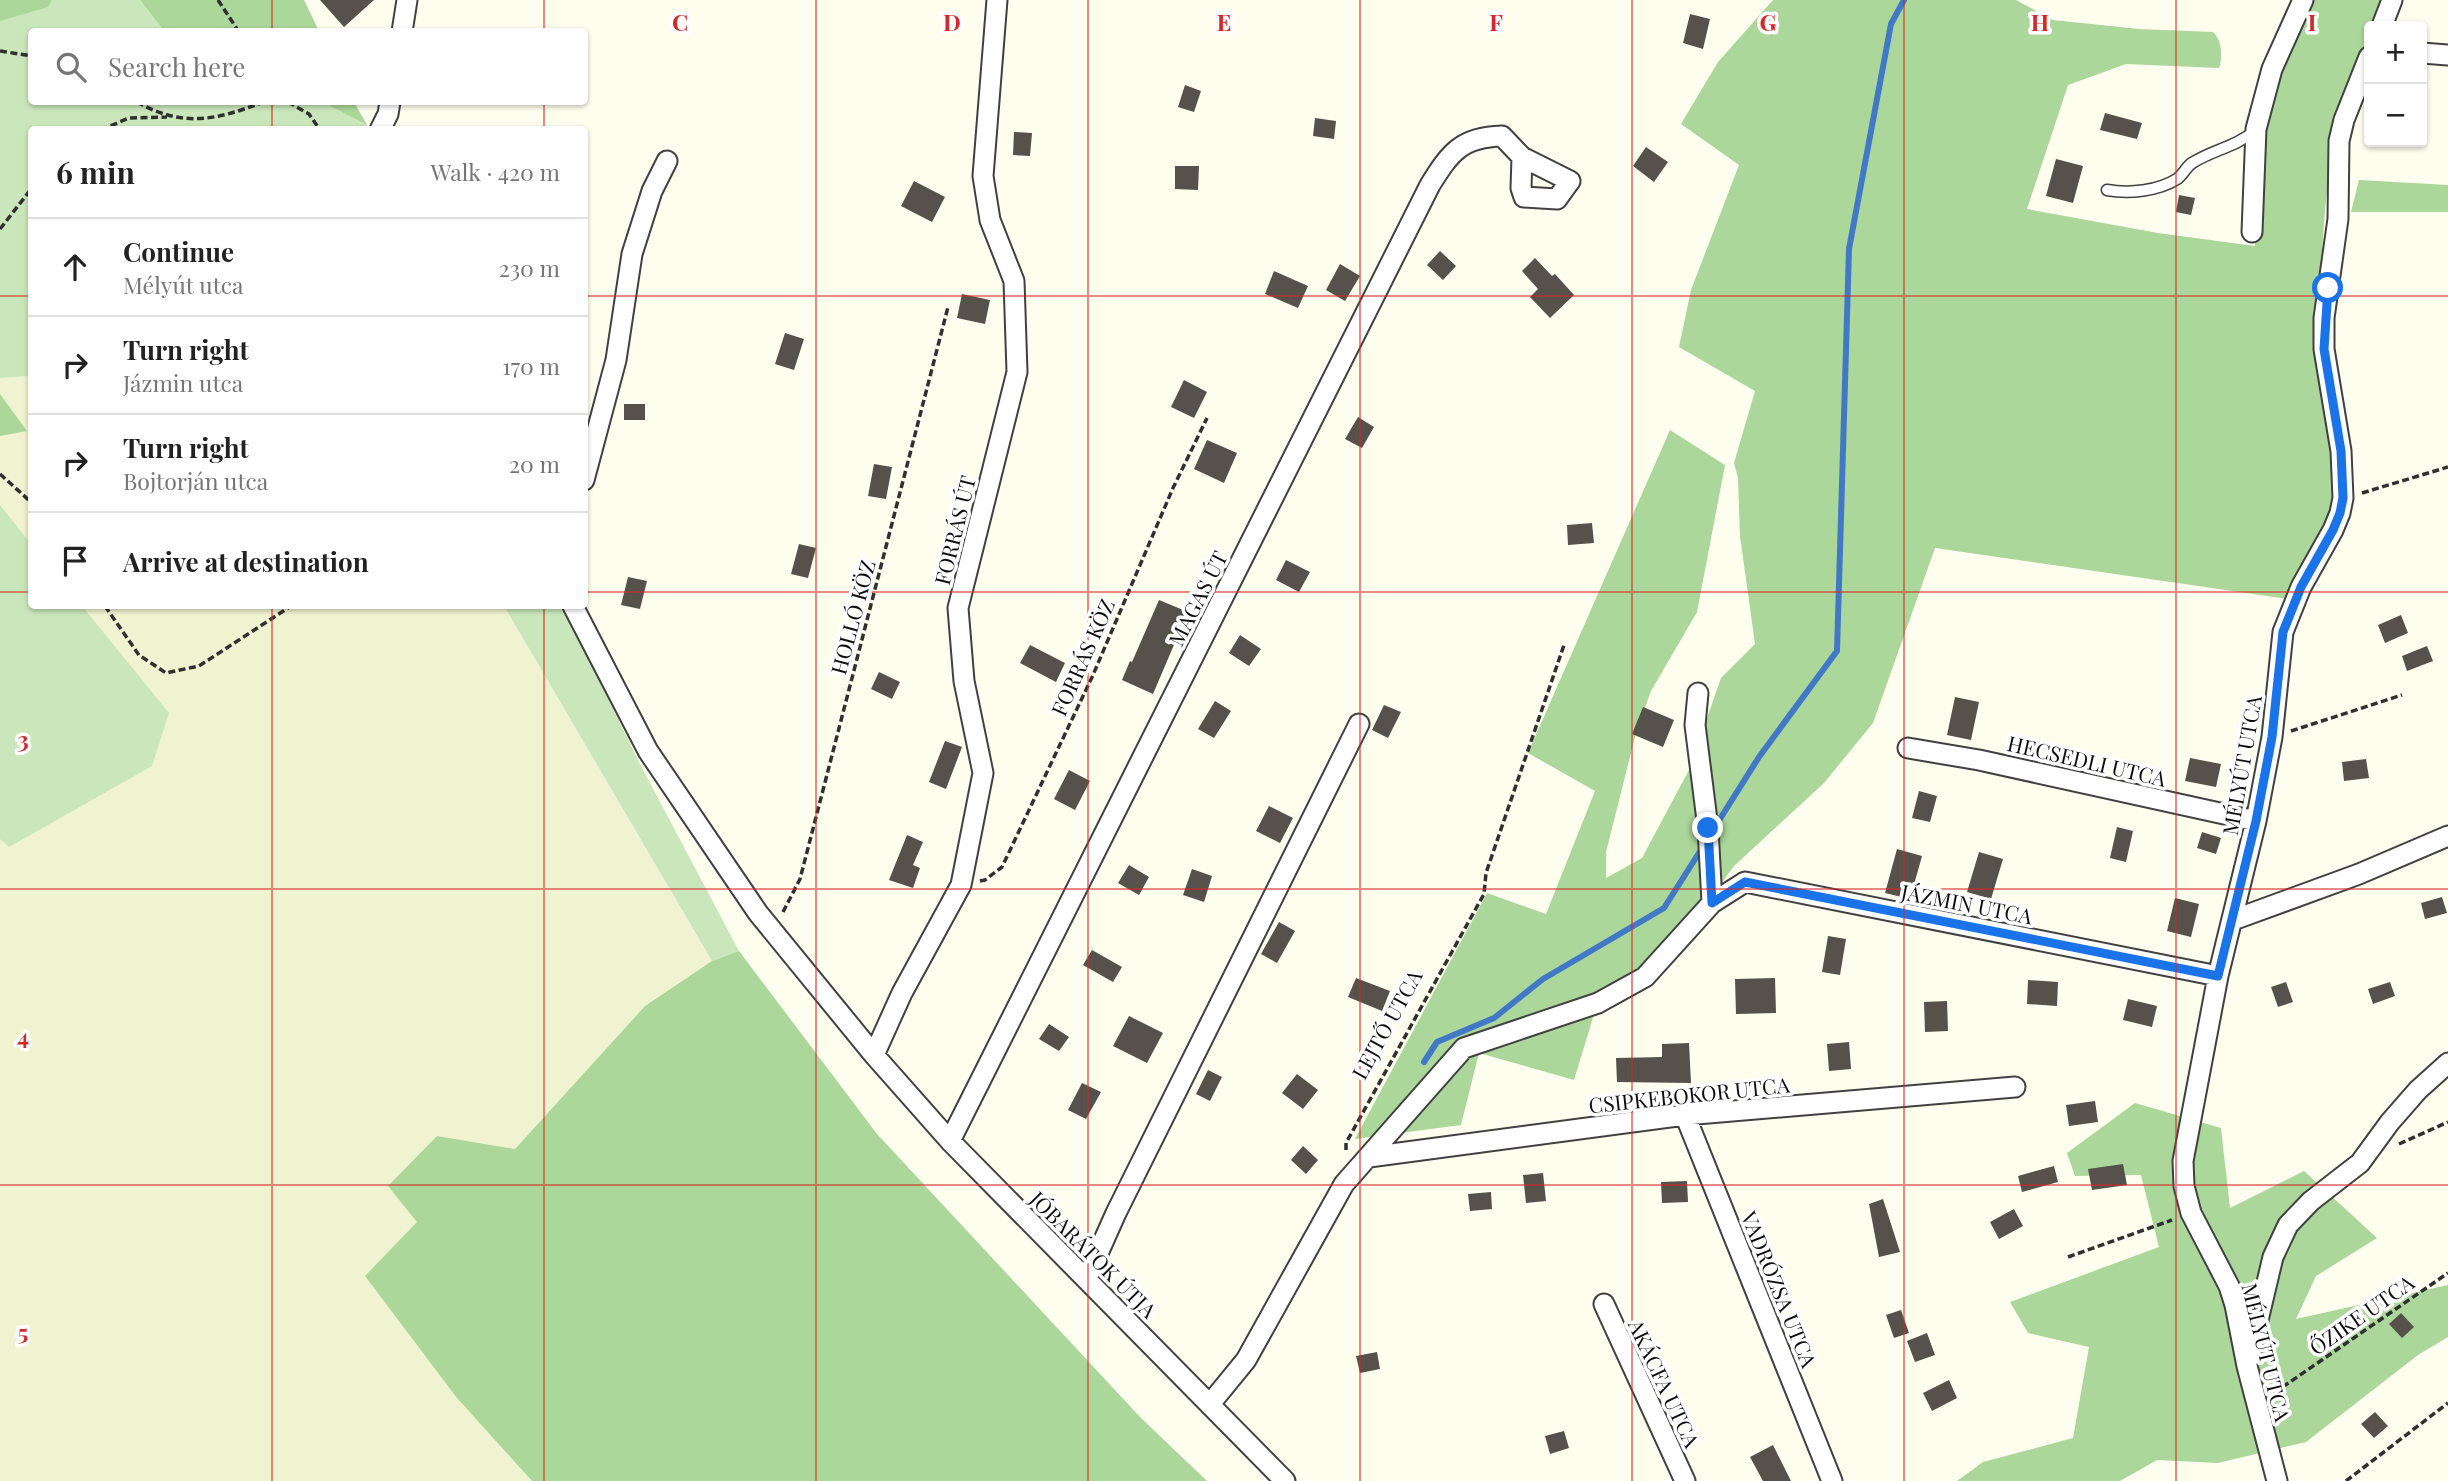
<!DOCTYPE html>
<html lang="en">
<head>
<meta charset="utf-8">
<style>
	:root { --surface:#fff; --page:#f6f6f6; --text:#222; --muted:#767676; --line:#e0e0e0 }
	body { margin:0; font-family:"Playfair Display",serif; background:var(--page); color:var(--text) }
	.controls { position:absolute; right:21px; top:21px; display:grid; overflow:hidden; border-radius:7px; box-shadow:0 2px 5px #0004 }
	.controls button { width:63px; height:63px; display:grid; place-items:center; padding:0; border:0; border-bottom:2px solid var(--line); background:var(--surface); color:var(--text); font:35px sans-serif }
	.stop { position:absolute; width:21px; height:21px; margin:-16px; border:5px solid #1a73e8; border-radius:50%; background:#fff }
	.stop.end { background:#1a73e8; border-color:#fff; box-shadow:0 2px 7px #0008 }
	.list { margin:0; padding:0; list-style:none }
	h2 { display:flex; justify-content:space-between; align-items:center; height:91px; margin:0; padding:0 28px; font-size:30px }
	h2 small { font-size:23px; font-weight:400; color:var(--muted) }
	.list li { display:grid; grid-template-columns:46px 1fr auto; gap:21px; align-items:center; box-sizing:border-box; height:98px; padding:0 28px; border-top:2px solid var(--line) }
	.list b { display:block; font-size:26px; white-space:nowrap }
	.list p { margin:0; font-size:23px; white-space:nowrap; color:var(--muted) }
	.list em { font-size:23px; font-style:normal; color:var(--muted) }
	.icon { flex:none; width:38px; height:38px; fill:none; stroke:currentColor; stroke-width:2; stroke-linecap:round; stroke-linejoin:round }
	.map { position:relative; flex:none; width:2448px; height:1481px; overflow:hidden }
	.search { position:absolute; background:var(--surface); box-shadow:0 2px 5px #0004; left:28px; top:28px; width:560px; height:77px; display:flex; align-items:center; gap:18px; box-sizing:border-box; padding:0 24px; border-radius:7px; color:var(--muted); font-size:26px }
	.panel { position:absolute; background:var(--surface); box-shadow:0 2px 5px #0004; left:28px; top:126px; width:560px; height:483px; border-radius:7px }
	.map>svg:first-child { display:block }
	.farmland { fill:#f0f3d0 }
	.green { fill:#c9e7ba }
	.forest { fill:#abd79a }
	.lines { fill:none; stroke-linecap:round; stroke-linejoin:round }
	.stream { stroke:#4179c7; stroke-width:6 }
	.building { fill:#56514b }
	.lane-casing { stroke:#414141; stroke-width:13 }
	.street-casing { stroke:#414141; stroke-width:23 }
	.path { stroke:#303030; stroke-width:3.5; stroke-dasharray:7 3.5; stroke-linecap:butt }
	.lane { stroke:#fff; stroke-width:10 }
	.street { stroke:#fff; stroke-width:19 }
	.route { stroke:#1a73e8; stroke-width:9 }
	.grid { fill:none; stroke:#d62828; stroke-width:2; stroke-opacity:0.55 }
	.labels { text-anchor:middle; dominant-baseline:central; stroke-width:7; stroke-linejoin:round; paint-order:stroke }
	.street-label { font-size:21px; fill:#0e0e0e; stroke:#fff }
	.grid-label { font-size:23px; text-anchor:middle; font-weight:bold; fill:#d62828; stroke:#fff; stroke-width:7; stroke-linejoin:round; paint-order:stroke }
</style>
</head>
<body>
<div class="map">
<svg width="2448" height="1481" viewBox="0 0 2448 1481">
	<rect width="100%" height="100%" fill="#fefeef"/>
	<!-- farmland -->
	<path class="farmland" d="M31 376 32 606H504L712 961 645 1006 515 1149 437 1136 418 1222 457 1398 532 1481H0V378Z"/>
	<!-- green -->
	<path class="green" d="M0 0H140L164 31 32 32V102H322L367 125 366 129 32 130 31 376 0 378Z
		M0 505 31 544 32 606H82L169 713 152 766 9 847 0 839Z
		M504 606H563L640 764 739 951 712 961Z"/>
	<!-- forest -->
	<path class="forest" d="M0 0H52L48 7 0 21Z
		M140 0H304L319 31H164Z
		M1773 0H2016L2053 20 2139 29 2213 32C2222 40 2223 58 2219 68L2126 64 2068 85 2027 209 2158 233 2255 246V152L2265 118 2308 0H2382L2375 26H2369L2368 50 2331 147 2324 222 2318 324 2337 507 2288 599 1935 548 1873 723 1824 783 1734 866 1660 967 1595 1011 1574 1080 1479 1053 1461 1125 1355 1139 1487 893 1546 914 1595 791 1528 753 1670 430 1725 465 1697 612 1651 691 1636 733 1606 852V878L1642 858 1689 770 1721 678 1755 644 1740 536 1738 478 1734 463 1755 391 1679 347 1691 290 1739 165 1681 124 1718 62Z
		M322 102H354L367 125Z
		M2359 180 2448 185V212H2351Z
		M0 394 27 431 0 436Z
		M739 951 877 1134 1140 1417 1207 1481H532L457 1398 365 1276 417 1222 388 1186 437 1136 515 1149 645 1006 712 961Z
		M2135 1103 2221 1128 2230 1208 2304 1171 2377 1238 2316 1276 2296 1319 2448 1285V1337L2418 1355 2306 1442 2218 1463 2157 1460 2120 1481H1957L1983 1462 2073 1438 2089 1347 2028 1333 2010 1302 2159 1247 2141 1175 2075 1176 2067 1153Z"/>
	<g class="lines">
		<!-- stream -->
		<path class="stream" d="M1713 830 1759 757 1837 651 1849 249 1891 24 1904 0
			M1424 1062 1437 1042 1494 1018 1543 979 1664 908 1704 845"/>
	</g>
	<!-- building -->
	<path class="building" d="M320 0H374L344 27Z
		M1690 14 1710 19 1703 49 1683 43Z
		M1185 85 1201 91 1194 112 1178 107Z
		M2105 113 2142 123 2137 139 2100 130Z
		M1315 118 1336 121 1334 139 1313 136Z
		M1014 132 1032 133 1030 156 1013 155Z
		M1646 147 1668 162 1654 182 1633 166Z
		M2056 159 2083 166 2073 203 2046 196Z
		M1175 166H1199L1198 190 1175 189Z
		M914 181 945 197 932 222 901 206Z
		M2179 195 2195 198 2191 215 2176 212Z
		M1440 251 1456 266 1443 280 1427 265Z
		M1535 258 1552 276 1555 274 1574 295 1550 318 1530 297 1538 289 1522 271Z
		M1340 264 1360 276 1345 301 1326 290Z
		M1274 271 1308 286 1298 308 1265 294Z
		M962 294 990 300 985 324 957 318Z
		M785 333 804 339 794 370 775 364Z
		M1184 380 1207 392 1194 418 1171 407Z
		M624 404H645V420H624Z
		M1358 417 1374 427 1362 448 1345 439Z
		M1207 440 1237 453 1224 483 1194 469Z
		M874 464 892 467 886 499 868 496Z
		M1592 523 1594 543 1568 545 1567 525Z
		M799 544 816 548 808 578 791 574Z
		M1286 560 1310 572 1299 592 1276 580Z
		M628 577 647 581 640 609 621 605Z
		M1159 600 1188 612 1153 694 1122 680 1130 661 1132 662Z
		M2401 615 2408 633 2385 643 2378 625Z
		M1240 635 1261 649 1249 666 1229 653Z
		M1030 645 1065 663 1056 682 1020 663Z
		M2427 646 2433 661 2407 671 2402 656Z
		M879 672 900 682 892 699 871 689Z
		M1955 697 1979 702 1971 740 1947 735Z
		M1215 701 1231 711 1214 738 1198 729Z
		M1384 705 1401 712 1388 738 1372 730Z
		M1643 707 1674 720 1663 747 1632 734Z
		M945 741 962 747 946 789 929 782Z
		M2190 758 2221 764 2216 787 2185 781Z
		M2366 759 2369 778 2344 781 2342 762Z
		M1069 770 1090 781 1075 810 1054 799Z
		M1919 791 1937 796 1930 822 1912 818Z
		M1269 806 1293 818 1280 843 1256 831Z
		M2117 827 2133 831 2126 862 2110 858Z
		M2202 832 2221 838 2216 854 2197 848Z
		M907 835 923 842 913 865 920 868 913 888 889 880Z
		M1897 849 1922 856 1910 899 1885 893Z
		M1979 852 2003 859 1991 899 1967 892Z
		M1129 865 1149 877 1139 895 1118 883Z
		M1192 869 1212 876 1204 902 1183 895Z
		M2442 897 2447 913 2425 919 2421 903Z
		M2175 898 2199 904 2191 937 2167 931Z
		M1279 922 1295 931 1277 963 1261 954Z
		M1828 936 1846 939 1840 975 1822 972Z
		M1092 950 1122 967 1113 982 1083 965Z
		M1356 978 1390 991 1382 1011 1348 997Z
		M1775 978 1776 1013 1736 1014 1735 979Z
		M2028 980 2058 982 2057 1006 2027 1004Z
		M2286 982 2293 1002 2278 1007 2271 987Z
		M2390 982 2395 996 2373 1004 2368 989Z
		M2128 999 2157 1006 2152 1027 2123 1020Z
		M1947 1001 1948 1031 1925 1032 1924 1002Z
		M1129 1016 1163 1033 1147 1063 1113 1046Z
		M1049 1024 1069 1037 1059 1051 1039 1039Z
		M1849 1042 1851 1069 1829 1071 1827 1044Z
		M1689 1043 1691 1083 1617 1082 1616 1058 1662 1057V1044Z
		M1208 1070 1222 1077 1210 1101 1196 1094Z
		M1297 1074 1318 1090 1303 1109 1282 1093Z
		M1082 1083 1101 1092 1086 1119 1068 1110Z
		M2095 1101 2098 1122 2069 1126 2066 1105Z
		M1303 1146 1318 1160 1306 1174 1291 1160Z
		M2123 1164 2127 1185 2092 1190 2088 1169Z
		M2054 1166 2058 1182 2022 1192 2018 1176Z
		M1543 1173 1546 1201 1526 1203 1523 1175Z
		M1687 1181 1688 1202 1662 1203 1661 1182Z
		M1491 1192 1492 1209 1470 1211 1468 1194Z
		M1883 1199 1900 1252 1879 1257 1869 1204Z
		M2014 1209 2023 1226 1999 1239 1990 1222Z
		M1901 1310 1909 1333 1894 1338 1886 1315Z
		M2401 1313 2414 1327 2402 1338 2389 1324Z
		M1927 1333 1935 1355 1915 1362 1907 1341Z
		M1377 1352 1380 1369 1360 1373 1356 1356Z
		M1949 1380 1957 1398 1932 1411 1923 1393Z
		M2375 1412 2388 1426 2374 1438 2361 1424Z
		M1564 1431 1569 1448 1550 1454 1545 1436Z
		M1773 1445 1791 1481H1763L1750 1457Z"/>
	<g class="lines">
		<defs>
			<path id="lane" d="M2107 190C2129 194 2158 191 2177 179 2183 175 2186 167 2192 163 2214 149 2234 148 2256 130"/>
			<path id="street" d="M2382 26 2392 0
				M402 32 407 0
				M2422 53 2448 55
				M380 130 388 114 390 102
				M2252 232 2256 129 2272 69 2303 0
				M584 480 616 360 632 254 652 191 667 161
				M573 606 648 751 758 913 874 1055 950 1141 1285 1481
				M1698 693 1695 725 1708 828 1712 903
				M1908 748 1979 760 2256 821
				M2233 920 2359 874 2448 836
				M874 1055 902 993 961 885 983 773 964 681 958 608 1017 372 1014 281 990 220 983 176 997 0
				M1685 1115 1832 1481
				M950 1141 1430 185C1450 153 1461 137 1502 136L1522 157 1570 181 1557 199 1524 197 1521 188 1522 157
				M1369 1157 1685 1115 2015 1087
				M1087 1278 1116 1213 1359 724
				M1604 1304 1685 1481
				M2249 1358 2273 1257 2288 1225 2311 1201 2360 1163 2390 1122 2418 1090 2448 1063
				M1210 1404 1246 1360 1344 1184 1464 1048 1598 1003 1645 977 1712 903 1745 882 2218 976
				M2277 1481 2247 1366 2235 1305 2229 1286 2191 1213 2184 1186 2183 1161 2218 976 2256 821 2272 737 2283 632 2301 587 2333 530 2340 513 2343 498 2341 451 2324 349V318L2338 219 2339 141 2344 120 2369 57"/>
		</defs>
		<!-- lane casing -->
		<use href="#lane" class="lane-casing"/>
		<!-- street casing -->
		<use href="#street" class="street-casing"/>
		<!-- path -->
		<path class="path" d="M218 0 239 32
			M0 51 32 56
			M137 102C183 128 217 120 263 102
			M288 102 309 114 320 130
			M101 130 129 118 167 117
			M0 229 32 188
			M0 474 32 503
			M2362 493 2448 467
			M105 606 139 655 166 673 199 666 291 606
			M2291 731 2402 695
			M980 881 985 880 1002 867 1093 675 1173 488 1207 418
			M783 912 800 879 948 307
			M2399 1144 2448 1122
			M1346 1150V1143L1484 894 1486 873 1564 645
			M2068 1257 2172 1220
			M2274 1393 2448 1273
			M2346 1481 2448 1403"/>
		<!-- lane -->
		<use href="#lane" class="lane"/>
		<!-- street -->
		<use href="#street" class="street"/>
	</g>
	<g class="lines">
		<!-- route -->
		<path class="route" d="M1708 828 1712 903 1745 882 2218 976 2256 821 2272 737 2283 632 2301 587 2333 530 2340 513 2343 498 2341 451 2324 349 2328 288"/>
	</g>
	<!-- grid -->
	<path class="grid" d="M272 0V32M544 0V32M816 0V1481M1088 0V1481M1360 0V1481M1632 0V1481M1904 0V1481M2176 0V1481M272 102V130M544 102V130M0 296H32M584 296H2448M0 592H32M584 592H2448M272 606V1481M544 606V1481M0 889H2448M0 1185H2448"/>
	<g class="labels">
		<!-- street labels -->
		<g class="street-label">
			<text transform="translate(954 530) rotate(-76)">FORRÁS ÚT</text>
			<text transform="translate(1197 598) rotate(-63)">MAGAS ÚT</text>
			<text transform="translate(852 617) rotate(-75)">HOLLÓ KÖZ</text>
			<text transform="translate(1082 657) rotate(-66)">FORRÁS KÖZ</text>
			<text transform="translate(2087 760) rotate(13)">HECSEDLI UTCA</text>
			<text transform="translate(2241 765) rotate(-80)">MÉLYÚT UTCA</text>
			<text transform="translate(1967 903) rotate(11)">JÁZMIN UTCA</text>
			<text transform="translate(1386 1024) rotate(-61)">LEJTŐ UTCA</text>
			<text transform="translate(1689 1094) rotate(-6)">CSIPKEBOKOR UTCA</text>
			<text transform="translate(1094 1254) rotate(45)">JÓBARÁTOK ÚTJA</text>
			<text transform="translate(1780 1289) rotate(68)">VADRÓZSA UTCA</text>
			<text transform="translate(2361 1314) rotate(-35)">ŐZIKE UTCA</text>
			<text transform="translate(2267 1352) rotate(76)">MÉLYÚT UTCA</text>
			<text transform="translate(1665 1383) rotate(65)">AKÁCFA UTCA</text>
		</g>
	</g>
	<g class="grid-label">
		<text x="680" y="31">C</text>
		<text x="952" y="31">D</text>
		<text x="1224" y="31">E</text>
		<text x="1496" y="31">F</text>
		<text x="1768" y="31">G</text>
		<text x="2040" y="31">H</text>
		<text x="2312" y="31">I</text>
		<text x="23" y="748">3</text>
		<text x="23" y="1045">4</text>
		<text x="23" y="1341">5</text>
	</g>
</svg>
<div class="controls">
<button>+</button>
<button>−</button>
</div>
<div class="stop" style="left:2328px;top:288px"></div>
<div class="stop end" style="left:1708px;top:828px"></div>
<div class="search"><svg class="icon" aria-label="search" viewBox="0 0 24 24"><circle cx="10" cy="10" r="6"/><path d="M15 15l6 6"/></svg>Search here</div>
<section class="panel">
<h2>6 min<small>Walk · 420 m</small></h2>
<ul class="list">
<li><svg class="icon" aria-label="ahead" viewBox="0 0 24 24"><path d="M12 20V5M6 11l6-6 6 6"/></svg><div><b>Continue</b><p>Mélyút utca</p></div><em>230 m</em></li>
<li><svg class="icon" aria-label="right" viewBox="0 0 24 24"><path d="M7 20v-9h11M14 6l5 5-5 5"/></svg><div><b>Turn right</b><p>Jázmin utca</p></div><em>170 m</em></li>
<li><svg class="icon" aria-label="right" viewBox="0 0 24 24"><path d="M7 20v-9h11M14 6l5 5-5 5"/></svg><div><b>Turn right</b><p>Bojtorján utca</p></div><em>20 m</em></li>
<li><svg class="icon" aria-label="arrive" viewBox="0 0 24 24"><path d="M6 21V4h12l-3 4 3 4H6"/></svg><div><b>Arrive at destination</b></div></li>
</ul>
</section>
</div>
</body>
</html>
